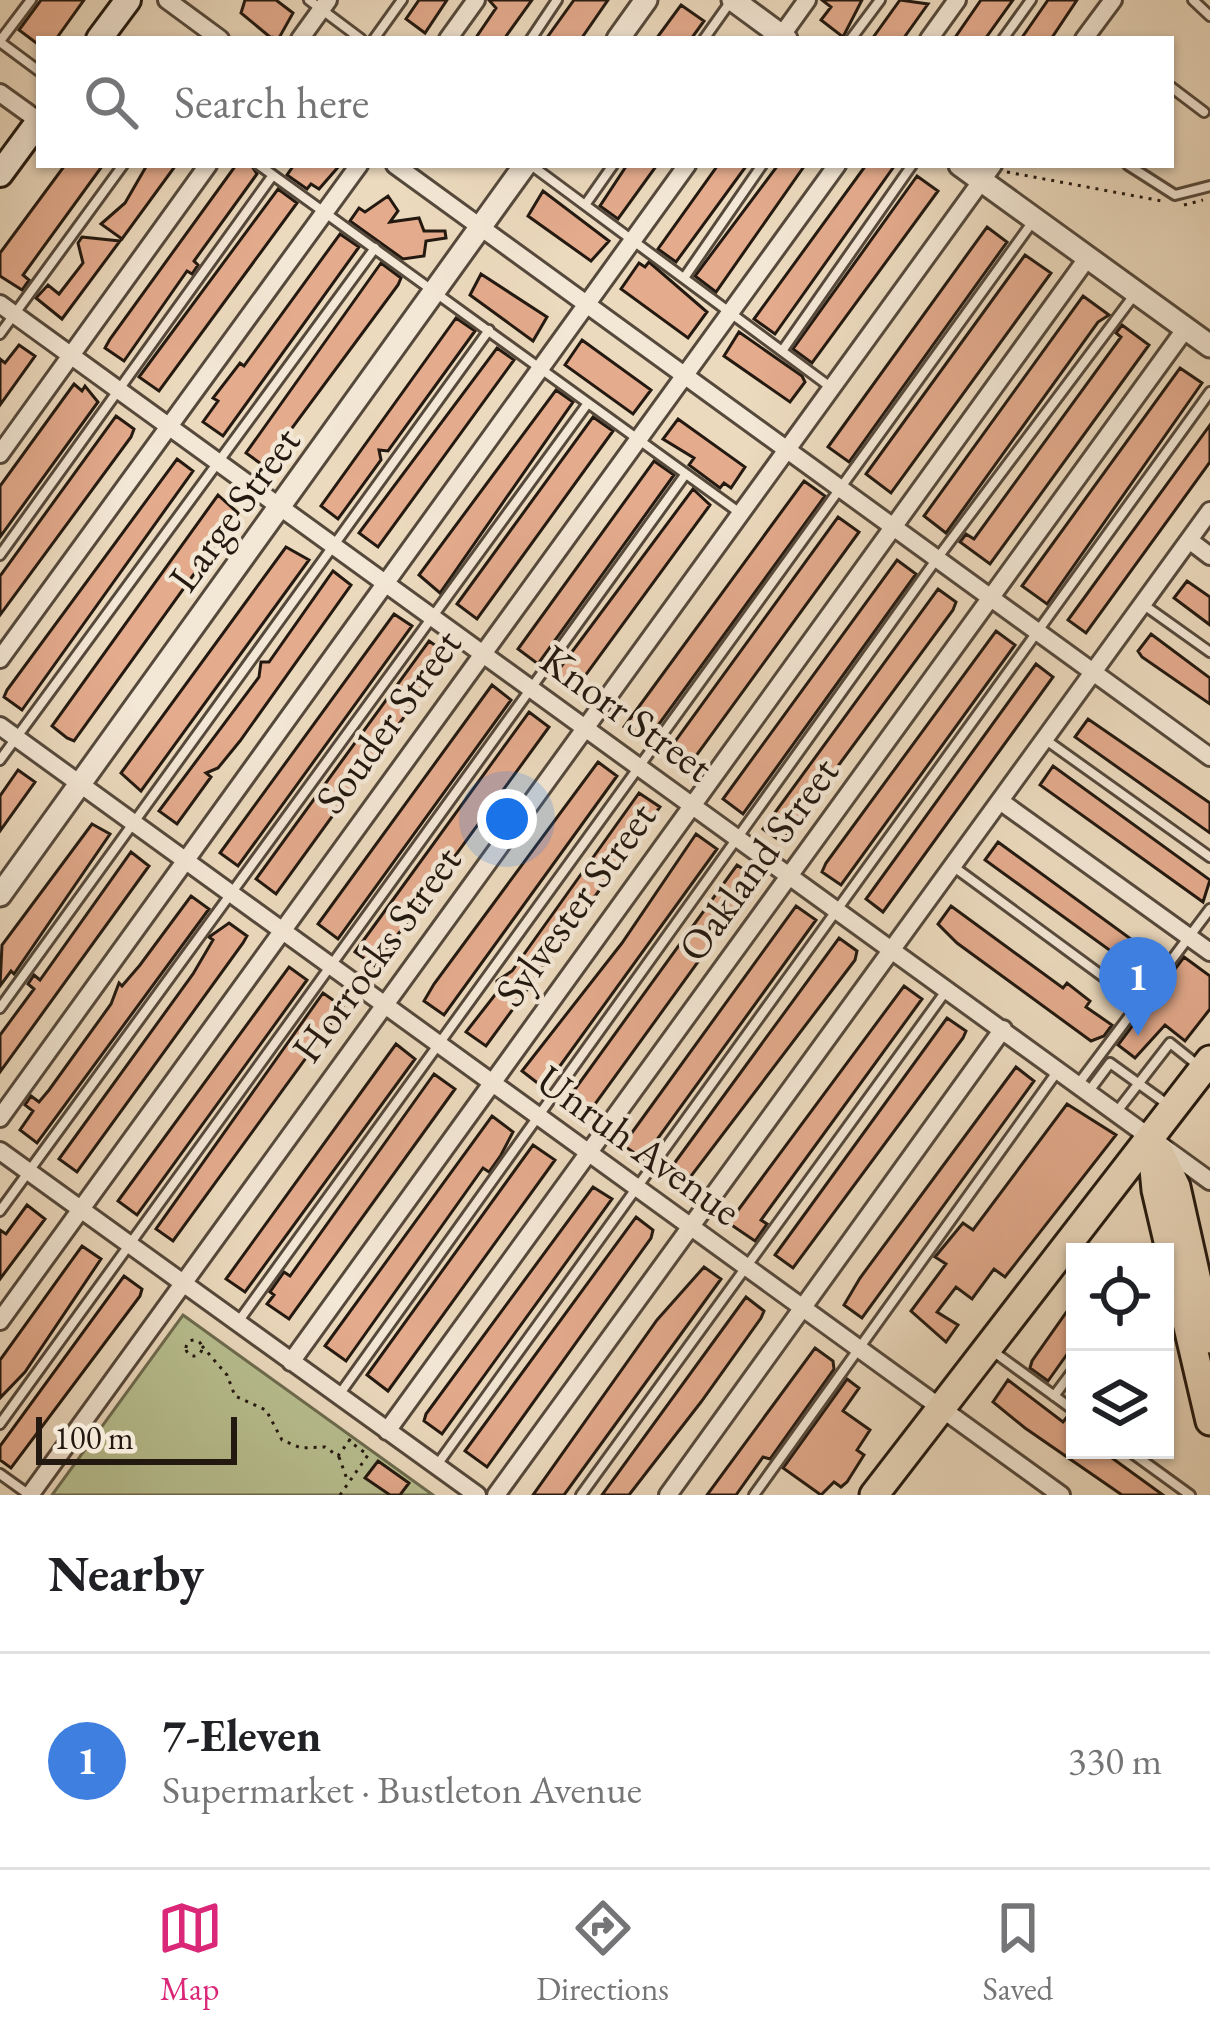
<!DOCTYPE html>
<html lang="en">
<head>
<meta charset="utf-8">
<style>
	:root { --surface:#fff; --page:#f2f2f2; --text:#202124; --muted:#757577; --line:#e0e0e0; --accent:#db2777 }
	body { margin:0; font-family:"EB Garamond",serif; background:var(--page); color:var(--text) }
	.controls { position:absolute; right:36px; bottom:36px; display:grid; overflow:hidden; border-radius:0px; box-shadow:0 3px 9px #0004 }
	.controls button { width:108px; height:108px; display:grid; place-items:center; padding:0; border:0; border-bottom:3px solid var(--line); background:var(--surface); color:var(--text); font:60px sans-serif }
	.scale { position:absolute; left:36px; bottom:30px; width:201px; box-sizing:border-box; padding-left:12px; border:6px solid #231910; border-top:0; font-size:33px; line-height:42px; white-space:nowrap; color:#231910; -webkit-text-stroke:9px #f3e7d5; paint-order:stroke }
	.you { position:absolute; left:507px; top:819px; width:42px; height:42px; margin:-30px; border:9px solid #fff; border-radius:50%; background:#1a73e8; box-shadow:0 0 0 18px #1a73e833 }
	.badge { display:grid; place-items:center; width:78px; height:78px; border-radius:50%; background:var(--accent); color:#fff; font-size:39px; font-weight:700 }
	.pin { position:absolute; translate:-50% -99px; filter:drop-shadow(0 3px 6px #0008) }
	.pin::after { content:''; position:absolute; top:63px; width:42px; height:36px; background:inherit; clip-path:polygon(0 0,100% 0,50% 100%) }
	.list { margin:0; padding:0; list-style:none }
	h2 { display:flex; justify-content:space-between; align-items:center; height:156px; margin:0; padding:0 48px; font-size:51px }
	h2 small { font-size:39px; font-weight:400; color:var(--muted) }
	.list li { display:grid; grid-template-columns:78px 1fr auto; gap:36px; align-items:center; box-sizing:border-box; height:216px; padding:0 48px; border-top:3px solid var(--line) }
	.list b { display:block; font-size:45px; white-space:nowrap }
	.list p { margin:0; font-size:39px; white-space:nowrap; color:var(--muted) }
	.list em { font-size:39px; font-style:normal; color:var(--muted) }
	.icon { flex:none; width:66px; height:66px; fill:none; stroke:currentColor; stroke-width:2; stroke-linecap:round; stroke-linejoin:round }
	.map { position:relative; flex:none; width:1210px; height:1495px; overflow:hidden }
	.search { position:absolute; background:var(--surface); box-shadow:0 3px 9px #0004; left:36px; right:36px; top:36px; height:132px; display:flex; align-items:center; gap:30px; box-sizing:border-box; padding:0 42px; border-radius:0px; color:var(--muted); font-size:45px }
	.sheet { height:372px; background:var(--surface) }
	nav { display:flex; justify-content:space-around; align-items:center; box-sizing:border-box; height:168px; border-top:3px solid var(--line); background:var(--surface); font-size:33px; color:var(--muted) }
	nav a { display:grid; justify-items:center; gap:6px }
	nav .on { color:var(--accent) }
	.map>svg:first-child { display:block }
	.green { fill:#b8c091; stroke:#6e6c50; stroke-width:3 }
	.building { fill:#e4ab8d; stroke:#231910; stroke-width:3 }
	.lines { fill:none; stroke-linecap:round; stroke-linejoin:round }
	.service-casing { stroke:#55493c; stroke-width:14 }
	.minor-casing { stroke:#55493c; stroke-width:22 }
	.tertiary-casing { stroke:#55493c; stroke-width:27 }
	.secondary-casing { stroke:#231910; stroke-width:30 }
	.primary-casing { stroke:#231910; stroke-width:33 }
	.path { stroke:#231910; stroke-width:3; stroke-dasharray:3 6; stroke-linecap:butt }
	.service { stroke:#f3e7d5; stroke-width:8 }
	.minor { stroke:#f3e7d5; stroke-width:16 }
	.tertiary { stroke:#f3e7d5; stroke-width:21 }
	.secondary { stroke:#f3e7d5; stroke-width:24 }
	.primary { stroke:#ecdabe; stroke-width:27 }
	.labels { text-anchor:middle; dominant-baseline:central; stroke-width:9; stroke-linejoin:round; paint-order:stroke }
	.street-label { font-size:42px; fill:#231910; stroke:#f3e7d5 }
</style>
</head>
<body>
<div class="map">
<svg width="1210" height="1495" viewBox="0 0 1210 1495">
	<rect width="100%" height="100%" fill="#ecdabe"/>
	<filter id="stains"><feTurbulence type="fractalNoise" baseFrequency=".00167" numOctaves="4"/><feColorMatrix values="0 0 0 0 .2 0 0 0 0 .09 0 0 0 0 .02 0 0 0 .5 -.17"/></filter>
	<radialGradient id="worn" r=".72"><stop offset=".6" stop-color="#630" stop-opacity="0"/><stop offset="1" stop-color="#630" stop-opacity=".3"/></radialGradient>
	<!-- green -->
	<path class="green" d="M183 1315 433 1495H52Z"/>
	<!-- building -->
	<path class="building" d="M41 0H84L56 39H39V45L19 30Z
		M245 0H276L293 13 279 38 270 37 241 13Z
		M419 0H447L425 33 406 19Z
		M489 0H532L504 39H475L496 8Z
		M574 0H608L581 39H546Z
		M822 0H862L843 37 821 20 831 7Z
		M900 0 928 4 903 39H872Z
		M981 0H1013L985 39H954Z
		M1048 0H1077L1051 39H1021Z
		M681 5 704 21 691 39H656Z
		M65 165H103L23 275 29 280 22 290 0 276V253Z
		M147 165H176L122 239 101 224 125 203Z
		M236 165H251L257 174 194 261 198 265 192 274 187 271 124 361 105 348 110 339Z
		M294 165H340L319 189 311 184 307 189 287 175Z
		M627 165H657L618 219 600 206Z
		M718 165H747L676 262 658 249Z
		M778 165H805L716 292 695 276Z
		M866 165H895L775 334 754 319Z
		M917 176 938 191 812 363 793 349Z
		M278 189 297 203 159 391 139 377Z
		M543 191 609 241 591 261 528 216Z
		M388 196 398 211 390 222 419 218 424 231H445L446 238 426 241 424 256 403 259 350 221 359 208 365 212Z
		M987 227 1007 242 849 462 828 447Z
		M340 234 359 247 223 436 203 422 218 401 213 398 240 363 244 366Z
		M82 237 120 241 62 319 36 298 48 285 59 294 83 263 78 243Z
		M1025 255 1051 273 891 493 866 474Z
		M649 262 707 312 688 338 621 289 639 263 645 267Z
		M381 263 401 278 398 285 264 466 246 453Z
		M481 274 547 317 533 341 470 295Z
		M1083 296 1109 315 1098 322 946 533 924 516Z
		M456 318 475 331 388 451 379 450 381 460 338 519 321 506Z
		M1122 325 1149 345 990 564 960 542 966 534 974 539 1121 337 1116 333Z
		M739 332 802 376 805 382 790 402 724 356Z
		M582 340 651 390 633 414 565 365Z
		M19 345 35 356 0 405V359L5 363Z
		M497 348 514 360 378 547 359 533Z
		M1180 368 1202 383 1047 604 1022 586Z
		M74 384 82 391 85 386 98 402 0 537V486Z
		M556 390 573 402 440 593 419 575Z
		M116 416 134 429 131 437 0 615V576Z
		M593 417 613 431 477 619 457 604Z
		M678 419 745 467 731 488 724 483 720 488 689 465 694 458 663 439Z
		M1210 425V462L1086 633 1068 620Z
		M177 459 193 471 22 710 4 697 7 690Z
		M654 461 674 475 538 664 518 649Z
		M804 481 825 496 646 742 624 727Z
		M693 489 710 505 574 691 554 676Z
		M218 495 238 513 74 741 67 738 52 726Z
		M838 517 859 532 685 771 660 752 674 743Z
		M286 547 309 560 141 791 121 773Z
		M897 560 916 574 743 814 723 799Z
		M333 571 351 585 240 741 218 768 206 773 211 777 177 824 159 811 259 677 261 662H269Z
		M1187 581 1210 597V625L1174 598Z
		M938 589 956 602 953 610 782 842 763 829Z
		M394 614 412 626 238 866 220 853Z
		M996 631 1015 645 841 885 822 872 826 863Z
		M1151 634 1210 678V704L1142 657 1138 651Z
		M429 641 449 655 276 894 256 879Z
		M1036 664 1053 677 883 912 866 899Z
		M492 685 511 700 338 939 318 924Z
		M529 712 549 727 375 966 355 952Z
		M1088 719 1210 803V833L1075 737Z
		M598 762 617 776 444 1015 424 1001 434 984Z
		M1053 766 1210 880 1203 902 1040 785Z
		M18 770 35 782 0 831V796Z
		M639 793 660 807 486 1046 466 1032 498 991 497 981 512 971Z
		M92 824 110 834 14 974 11 971 0 986 2 945Z
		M696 834 717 849 544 1088 522 1071 622 943Z
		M998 842 1161 961 1148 978 985 860Z
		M131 852 149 866 0 1072V1035L34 989 28 984 34 975 40 980Z
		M737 865 758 879 585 1118 565 1103Z
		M191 896 209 909 37 1143 20 1130 33 1111 25 1105 31 1096 39 1102 49 1090 111 1004 119 983 122 986 140 965Z
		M796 906 816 920 643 1159 623 1145Z
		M951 906 1063 988 1067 983 1090 1001 1086 1007 1112 1025 1104 1036 1091 1041 957 943 938 924Z
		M229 923 247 936 243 943 77 1172 59 1159 193 974 213 940 209 937Z
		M839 938 857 951 855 960 682 1188 665 1176Z
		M1184 957 1210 976V1009L1185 1041 1165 1025 1135 1058 1118 1045Z
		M289 967 307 980 137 1215 118 1201Z
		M904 986 922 999 761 1220 767 1224 755 1241 730 1224 733 1217Z
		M323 993 343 1007 173 1241 156 1229Z
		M947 1018 966 1031 963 1038 793 1268 775 1255Z
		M396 1044 415 1059 245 1292 226 1279Z
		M1016 1067 1034 1081 862 1318 844 1305 860 1278Z
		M434 1074 455 1089 289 1319 267 1304 274 1295 270 1292 284 1272 290 1276Z
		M1067 1104 1116 1135 1005 1277 994 1269 972 1299 956 1287 937 1312 958 1325 946 1342 911 1311 946 1264 935 1257 963 1223 973 1230Z
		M492 1116 513 1132 501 1155 489 1172 483 1168 346 1361 325 1346Z
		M533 1145 555 1160 388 1391 367 1375Z
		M593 1187 612 1199 442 1434 424 1421 426 1414Z
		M27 1205 45 1219 0 1279V1230L6 1234Z
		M636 1217 653 1230 651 1238 487 1467 465 1451Z
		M82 1246 101 1259 25 1372 0 1398V1360Z
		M704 1267 721 1279 564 1495H533L657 1320Z
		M124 1276 142 1289 140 1296 11 1468 0 1460V1446Z
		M746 1297 764 1311 761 1318 701 1402 629 1495H602Z
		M1075 1300V1343L1048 1381 1030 1368 1032 1361Z
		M815 1348 833 1361 834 1369 770 1459 763 1457 736 1495H707Z
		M847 1379 859 1388 843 1411 870 1430 857 1450 864 1455 847 1482 841 1487 834 1482 821 1495 783 1468Z
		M1008 1380 1063 1422 1067 1417 1075 1421V1450H1101L1163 1495H1122L1025 1428 993 1402Z
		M378 1461 409 1483 400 1495H390L365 1478Z"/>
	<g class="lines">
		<defs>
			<path id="service" d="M309 0 361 39
				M1193 0 1210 16
				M374 39 402 0
				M531 39 557 0
				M704 39 731 1
				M851 39 880 0
				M1003 39 1031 0
				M0 41 31 0
				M0 42 39 71
				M1171 87 1204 112
				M259 165 740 513
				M531 165 833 389
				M1128 165 1175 195 1210 186
				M585 205 613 165
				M684 278 762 165
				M0 334 123 165
				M782 351 912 165
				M0 555 273 175
				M1144 605 1210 652
				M1046 740 1210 857
				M0 760 375 248
				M954 867 1139 1003
				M0 1008 489 330
				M1079 1083 1210 909
				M1089 1091 1110 1063 1167 1104
				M1118 1110 1170 1043 1200 1067
				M0 1211 588 403
				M238 1322 1034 220
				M994 1352 1075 1411
				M339 1395 936 560 1135 294
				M1054 1396 1075 1368
				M0 1424 685 475
				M1128 1450 1190 1495
				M437 1465 1210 392
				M0 1474 28 1494
				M581 1495 946 991
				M754 1495 1057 1072"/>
			<path id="minor" d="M167 0 220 39
				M300 39 328 0
				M448 39 476 0
				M779 39 807 0
				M929 39 957 0
				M1084 39 1113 0
				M0 93 39 121
				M395 165 1210 757
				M0 304 1210 1181
				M0 454 208 165
				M1189 540 1210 556
				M0 659 359 165
				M0 726 1061 1495
				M1000 801 1210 952
				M0 1118 687 165
				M0 1151 477 1495
				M0 1321 837 165
				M291 1362 1088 257
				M387 1431 1186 328
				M30 1495 993 165
				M496 1495 1210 511
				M668 1495 1003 1029"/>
			<path id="tertiary" d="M733 0 786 39
				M618 39 646 0
				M960 165 1210 346
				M0 895 525 165"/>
			<path id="secondary" d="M99 39 128 0
				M0 174 39 121"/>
			<path id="primary" d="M1151 1138 1156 1190 1210 1421
				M1159 1152 1176 1187 1210 1339
				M874 1495 1210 1060"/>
		</defs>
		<!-- service casing -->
		<use href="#service" class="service-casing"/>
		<!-- minor casing -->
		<use href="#minor" class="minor-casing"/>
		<!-- tertiary casing -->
		<use href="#tertiary" class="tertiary-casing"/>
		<!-- secondary casing -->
		<use href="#secondary" class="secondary-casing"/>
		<!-- primary casing -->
		<use href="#primary" class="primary-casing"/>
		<!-- path -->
		<path class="path" d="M1007 172 1162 201
			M1184 205 1203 200
			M186 1348a8 8 0 1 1 16 0a8 8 0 1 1-16 0Z
			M202 1346 227 1375 235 1396 266 1410 282 1440 301 1448 325 1447 338 1456 349 1441
			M339 1457 348 1482
			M340 1495 368 1455 349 1441 353 1434"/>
		<!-- service -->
		<use href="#service" class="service"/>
		<!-- minor -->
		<use href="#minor" class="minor"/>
		<!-- tertiary -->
		<use href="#tertiary" class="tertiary"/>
		<!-- secondary -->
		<use href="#secondary" class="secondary"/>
		<!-- primary -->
		<use href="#primary" class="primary"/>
	</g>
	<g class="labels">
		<!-- street labels -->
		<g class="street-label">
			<text transform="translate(234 509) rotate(-54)">Large Street</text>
			<text transform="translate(627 713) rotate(36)">Knorr Street</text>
			<text transform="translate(388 721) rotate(-54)">Souder Street</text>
			<text transform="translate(758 859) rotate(-54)">Oakland Street</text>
			<text transform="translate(575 904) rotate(-54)">Sylvester Street</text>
			<text transform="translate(376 954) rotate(-54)">Horrocks Street</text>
			<text transform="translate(639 1145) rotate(36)">Unruh Avenue</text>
		</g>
	</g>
	<rect width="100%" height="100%" filter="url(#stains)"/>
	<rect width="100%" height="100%" fill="url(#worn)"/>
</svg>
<div class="controls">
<button><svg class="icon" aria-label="locate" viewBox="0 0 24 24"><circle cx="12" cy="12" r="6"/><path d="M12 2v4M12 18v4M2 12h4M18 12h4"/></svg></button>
<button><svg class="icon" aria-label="layers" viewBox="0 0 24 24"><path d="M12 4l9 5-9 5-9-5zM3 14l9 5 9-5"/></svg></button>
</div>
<div class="scale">100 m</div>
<div class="you"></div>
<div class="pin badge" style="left:1138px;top:1036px;background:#3f7fe0">1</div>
<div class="search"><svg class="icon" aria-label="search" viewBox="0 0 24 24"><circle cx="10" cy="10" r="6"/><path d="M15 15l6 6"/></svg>Search here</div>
</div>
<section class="sheet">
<h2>Nearby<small></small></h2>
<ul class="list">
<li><span class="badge" style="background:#3f7fe0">1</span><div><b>7-Eleven</b><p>Supermarket · Bustleton Avenue</p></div><em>330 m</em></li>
</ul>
</section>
<nav>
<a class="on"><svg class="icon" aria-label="map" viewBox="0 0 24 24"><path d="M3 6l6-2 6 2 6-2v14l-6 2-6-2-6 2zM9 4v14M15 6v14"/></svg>Map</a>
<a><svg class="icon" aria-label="directions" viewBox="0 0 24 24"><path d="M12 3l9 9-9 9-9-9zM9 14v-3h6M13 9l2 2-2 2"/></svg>Directions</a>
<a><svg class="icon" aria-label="saved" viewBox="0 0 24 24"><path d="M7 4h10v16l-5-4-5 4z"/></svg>Saved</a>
</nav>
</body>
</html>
